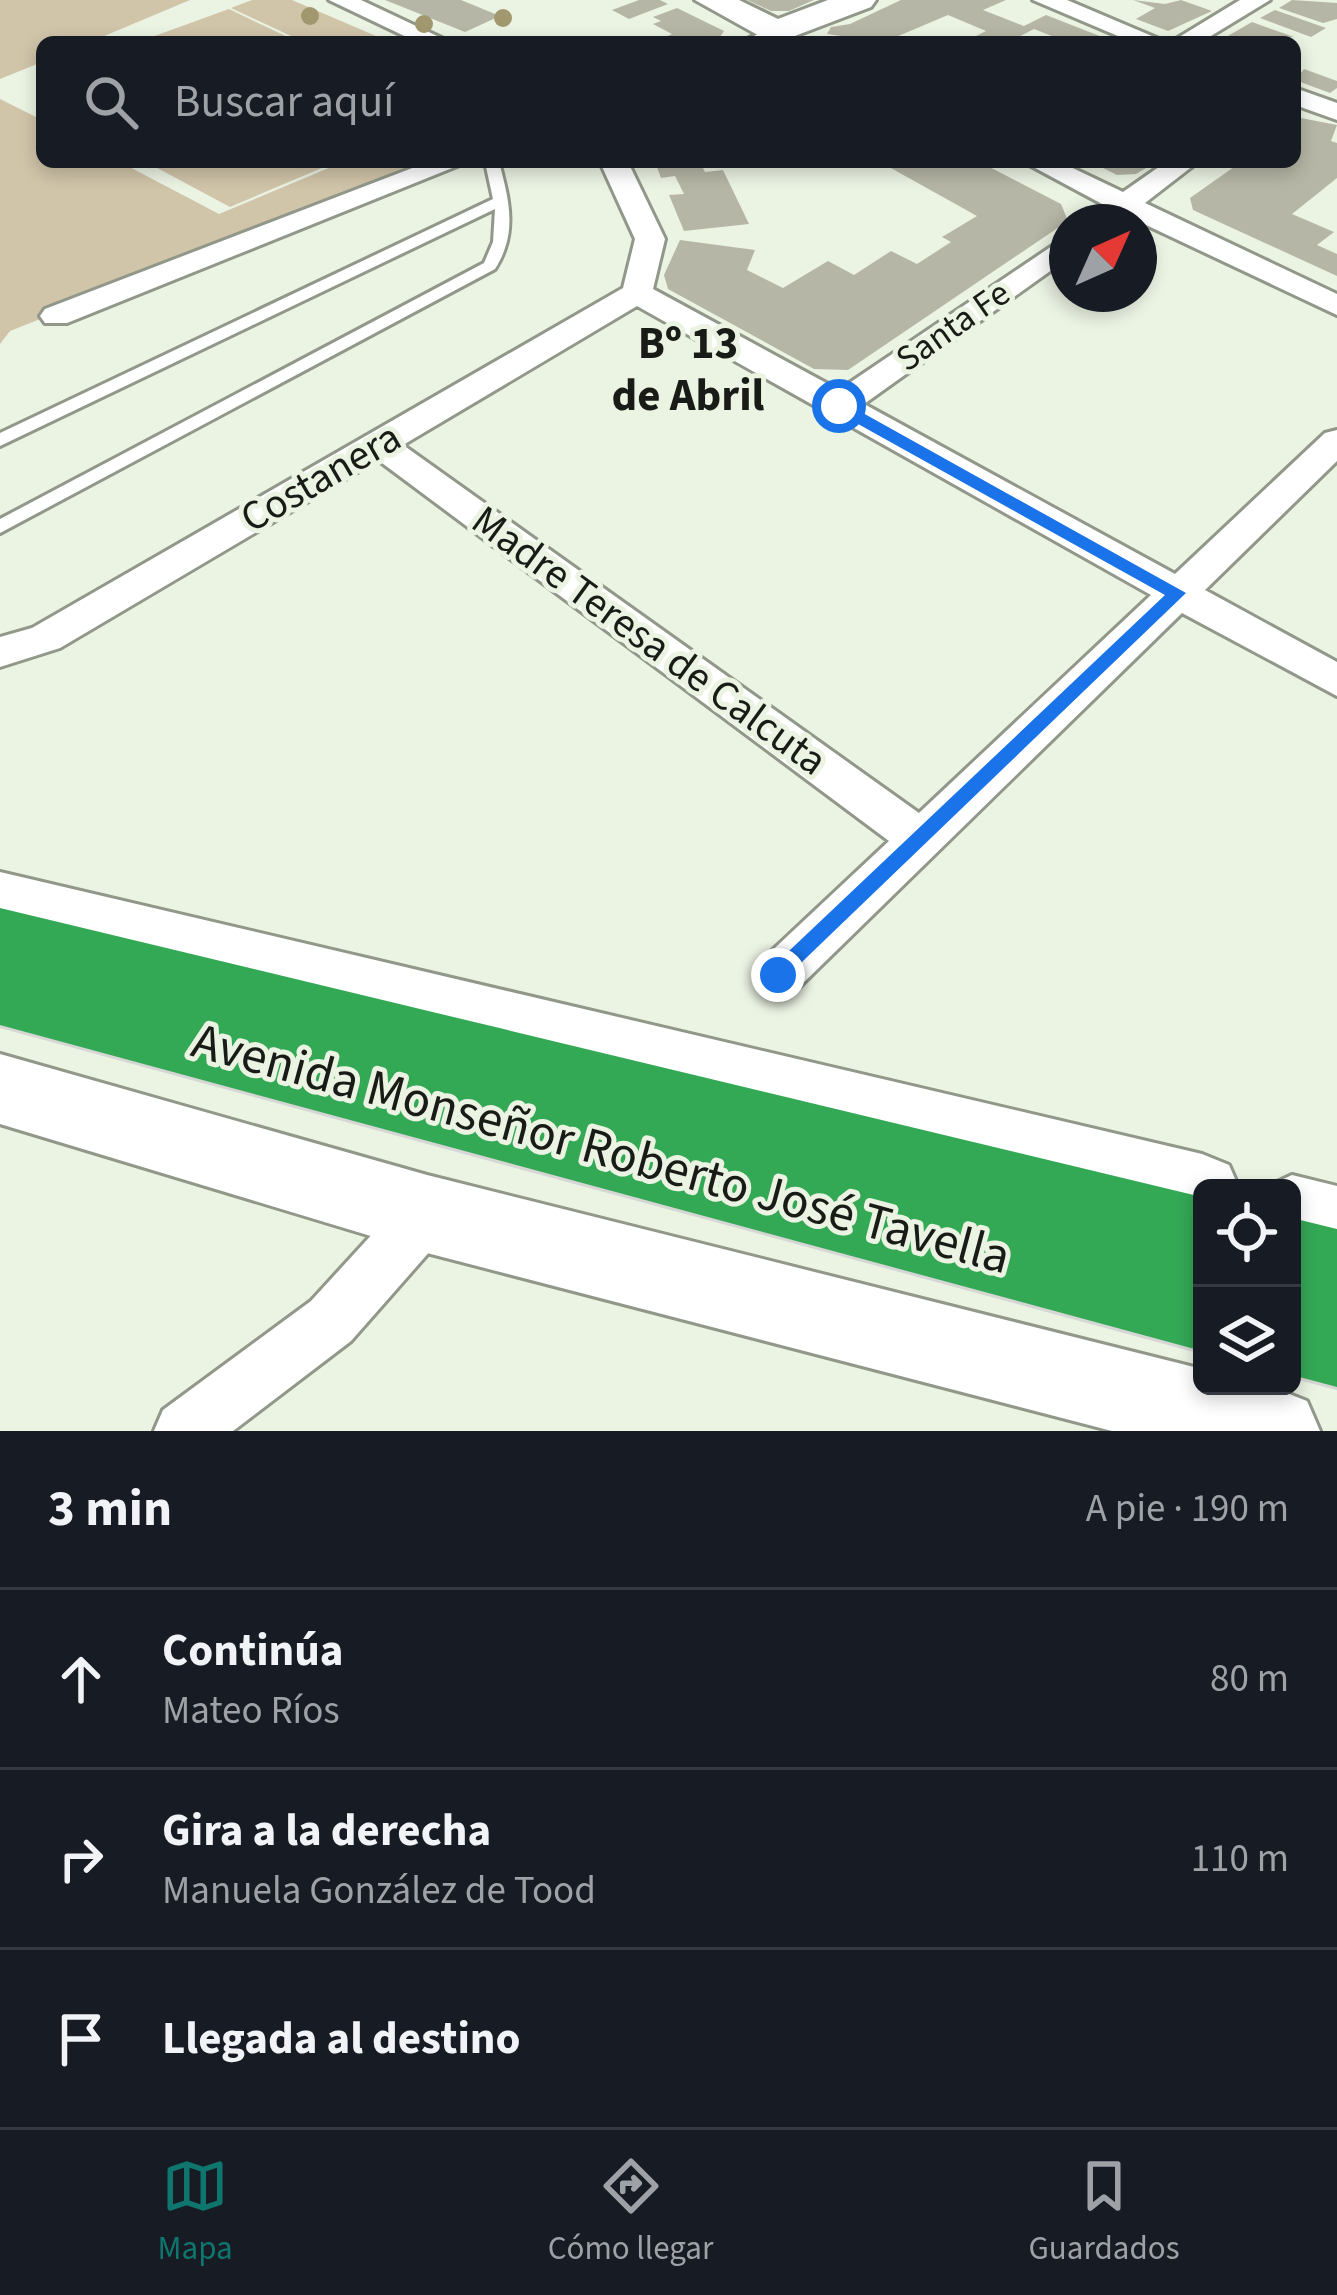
<!DOCTYPE html>
<html lang="es">
<head>
<meta charset="utf-8">
<style>
	:root { --surface:#171b24; --page:#242831; --text:#f1f3f6; --muted:#9ea1a6; --line:#363941; --accent:#0f766e }
	body { margin:0; font-family:"Source Sans 3",sans-serif; background:var(--page); color:var(--text) }
	.controls { position:absolute; right:36px; bottom:36px; display:grid; overflow:hidden; border-radius:18px; box-shadow:0 6px 18px #0003 }
	.controls button { width:108px; height:108px; display:grid; place-items:center; padding:0; border:0; border-bottom:3px solid var(--line); background:var(--surface); color:var(--text); font:60px sans-serif }
	.compass { position:absolute; left:1049px; top:204px; width:108px; height:108px; border-radius:50%; background:var(--surface); box-shadow:0 6px 18px #0003; rotate:45deg }
	.stop { position:absolute; width:36px; height:36px; margin:-27px; border:9px solid #1a73e8; border-radius:50%; background:#fff }
	.stop.end { background:#1a73e8; border-color:#fff; box-shadow:0 3px 12px #0008 }
	.list { margin:0; padding:0; list-style:none }
	h2 { display:flex; justify-content:space-between; align-items:center; height:156px; margin:0; padding:0 48px; font-size:51px }
	h2 small { font-size:39px; font-weight:400; color:var(--muted) }
	.list li { display:grid; grid-template-columns:78px 1fr auto; gap:36px; align-items:center; box-sizing:border-box; height:180px; padding:0 48px; border-top:3px solid var(--line) }
	.list b { display:block; font-size:45px; white-space:nowrap }
	.list p { margin:0; font-size:39px; white-space:nowrap; color:var(--muted) }
	.list em { font-size:39px; font-style:normal; color:var(--muted) }
	.icon { flex:none; width:66px; height:66px; fill:none; stroke:currentColor; stroke-width:2; stroke-linecap:round; stroke-linejoin:round }
	.map { position:relative; flex:none; width:1337px; height:1431px; overflow:hidden }
	.search { position:absolute; background:var(--surface); box-shadow:0 6px 18px #0003; left:36px; right:36px; top:36px; height:132px; display:flex; align-items:center; gap:30px; box-sizing:border-box; padding:0 42px; border-radius:18px; color:var(--muted); font-size:45px }
	.sheet { height:696px; background:var(--surface) }
	nav { display:flex; justify-content:space-around; align-items:center; box-sizing:border-box; height:168px; border-top:3px solid var(--line); background:var(--surface); font-size:33px; color:var(--muted) }
	nav a { display:grid; justify-items:center; gap:6px }
	nav .on { color:var(--accent) }
	.map>svg:first-child { display:block }
	.green { fill:#d0c4a9 }
	.building { fill:#b6b6a6 }
	.lines { fill:none; stroke-linecap:round; stroke-linejoin:round }
	.lane-casing { stroke:#91988a; stroke-width:6 }
	.street-casing { stroke:#91988a; stroke-width:6 }
	.secondary-casing { stroke:#91988a; stroke-width:6 }
	.highway-casing { stroke:#d6d6d5; stroke-width:6 }
	.lane { fill:#fff; fill-rule:evenodd }
	.street { fill:#fff; fill-rule:evenodd }
	.secondary { fill:#fff; fill-rule:evenodd }
	.highway { fill:#33a855; fill-rule:evenodd }
	.tree { fill:#a2986f }
	.route { fill:#1a73e8 }
	.labels { text-anchor:middle; dominant-baseline:central; stroke-width:10; stroke-linejoin:round; paint-order:stroke }
	.far-street-label { font-size:36px; fill:#191c16; stroke:#ebf3e3 }
	.street-label { font-size:42px; fill:#191c16; stroke:#ebf3e3 }
	.far-district-label { font-size:45px; font-weight:bold; fill:#191c16; stroke:#ebf3e3 }
	.near-street-label { font-size:51px; fill:#191c16; stroke:#ebf3e3 }
</style>
</head>
<body>
<div class="map">
<svg width="1337" height="1431" viewBox="0 0 1337 1431">
	<rect width="100%" height="100%" fill="#ebf3e3"/>
	<!-- green -->
	<path class="green" d="M0 0H190L90 42H42V62L0 79Z
		M252 0H292L390 42H304L231 8Z
		M229 9 298 42H138Z
		M0 99 42 120V162H120L219 214 343 162H434L10 331 0 344Z
		M146 162H336L230 207Z"/>
	<!-- building -->
	<path class="building" d="M385 0H461L500 16 465 32Z
		M639 0H660L668 4 629 19 612 10Z
		M747 0H814L789 11H771Z
		M901 0H1006L983 10 1024 26 1046 15 1115 42H1067L1034 29 1009 42H964L986 31 948 15 884 42 827 34 831 27 850 24Z
		M1133 0 1165 4 1181 0 1212 11 1168 31 1136 19 1155 8Z
		M1292 0 1337 3V19L1323 23 1279 8Z
		M677 8 724 31 720 37 652 42 672 34 653 24 661 21 653 17Z
		M1275 10 1326 28 1311 37 1260 18Z
		M1252 22 1294 37 1240 42 1226 37Z
		M1304 69 1337 81V88L1330 93 1295 80Z
		M1301 118 1337 125 1331 141 1337 143V178L1292 214 1334 232 1317 245 1337 254V276L1193 210 1190 198 1241 162H1295V123Z
		M655 162H700L705 172 723 170 749 224 684 231 669 195 684 194 675 176 661 178Z
		M880 162H980L1061 204 1068 221 848 370 814 369 668 289 664 275 680 240 755 250 747 270 783 288 828 261 854 275 891 251 917 264 951 242 942 237 977 216Z
		M1091 162H1156L1136 174 1117 175Z"/>
	<g class="lines">
		<defs>
			<path id="lane" d="M485 162H499C509 200 518 233 495 269L0 533V519L484 263 493 242 495 209 0 446V433L493 199Z"/>
			<path id="street" d="M329 0H361L450 42H417Z
				M1033 0H1067L1166 42H1132Z
				M1240 0H1270L1201 42H1171Z
				M777 25 807 42H741Z
				M1295 88 1337 103V120L1295 105Z
				M428 162H467L67 323H45L40 316 45 309Z
				M600 162H628L665 239 653 289 839 390 1067 236V259L864 404 1175 574 1325 433 1337 430V461L1205 590 1337 662V696L1182 613 796 990 779 997 762 990 755 975 762 960 889 841 378 460 60 648 0 667V637L32 628 623 288 635 239ZM637 306 1151 595 919 813 403 445Z
				M1024 162H1060L1123 192 1166 162H1198L1145 203 1337 294V315L1127 216 1118 222H1093L1090 218 1104 205Z
				M427 1187 446 1195 454 1214 446 1233 351 1341 233 1431H154L163 1410 311 1301 408 1195Z"/>
			<path id="secondary" d="M695 0H739L778 19 828 0H876L871 7 779 42 765 39Z
				M0 872 1202 1154 1229 1165 1239 1188H1202V1230L0 928Z
				M0 1054 427 1175 1202 1369V1386H1269L1307 1401 1320 1431H1112L427 1253 0 1124Z
				M1292 1175 1337 1186V1264L1292 1253V1188H1264Z"/>
			<path id="highway" d="M0 908 1202 1197V1351L0 1025Z
				M1292 1218 1337 1229V1387L1292 1375Z"/>
		</defs>
		<!-- lane casing -->
		<use href="#lane" class="lane-casing"/>
		<!-- street casing -->
		<use href="#street" class="street-casing"/>
		<!-- secondary casing -->
		<use href="#secondary" class="secondary-casing"/>
		<!-- highway casing -->
		<use href="#highway" class="highway-casing"/>
		<!-- lane -->
		<use href="#lane" class="lane"/>
		<!-- street -->
		<use href="#street" class="street"/>
		<!-- secondary -->
		<use href="#secondary" class="secondary"/>
		<!-- highway -->
		<use href="#highway" class="highway"/>
	</g>
	<!-- trees -->
	<g class="tree">
		<circle cx="310" cy="16" r="9"/>
		<circle cx="503" cy="18" r="9"/>
		<circle cx="424" cy="24" r="9"/>
	</g>
	<!-- route -->
	<path class="route" d="M833 403H845L1186 593 778 985 771 982V968L1165 595 833 410Z"/>
	<g class="labels">
		<!-- far-street labels -->
		<g class="far-street-label">
			<text transform="translate(953 326) rotate(-35)">Santa Fe</text>
		</g>
		<!-- street labels -->
		<g class="street-label">
			<text transform="translate(321 478) rotate(-30)">Costanera</text>
			<text transform="translate(649 641) rotate(36)">Madre Teresa de Calcuta</text>
		</g>
		<!-- far-district labels -->
		<g class="far-district-label">
			<text x="688" y="344">Bº 13<tspan x="688" dy="52">de Abril</tspan></text>
		</g>
		<!-- near-street labels -->
		<g class="near-street-label">
			<text transform="translate(601 1149) rotate(15)">Avenida Monseñor Roberto José Tavella</text>
		</g>
	</g>
</svg>
<div class="controls">
<button><svg class="icon" aria-label="locate" viewBox="0 0 24 24"><circle cx="12" cy="12" r="6"/><path d="M12 2v4M12 18v4M2 12h4M18 12h4"/></svg></button>
<button><svg class="icon" aria-label="layers" viewBox="0 0 24 24"><path d="M12 4l9 5-9 5-9-5zM3 14l9 5 9-5"/></svg></button>
</div>
<svg class="compass" viewBox="-18 -18 36 36"><path d="M0-13l5 13h-10z" fill="#e53935"/><path d="M0 13l5-13h-10z" fill="#9ea1a6"/></svg>
<div class="stop" style="left:839px;top:406px"></div>
<div class="stop end" style="left:778px;top:975px"></div>
<div class="search"><svg class="icon" aria-label="search" viewBox="0 0 24 24"><circle cx="10" cy="10" r="6"/><path d="M15 15l6 6"/></svg>Buscar aquí</div>
</div>
<section class="sheet">
<h2>3 min<small>A pie · 190 m</small></h2>
<ul class="list">
<li><svg class="icon" aria-label="ahead" viewBox="0 0 24 24"><path d="M12 20V5M6 11l6-6 6 6"/></svg><div><b>Continúa</b><p>Mateo Ríos</p></div><em>80 m</em></li>
<li><svg class="icon" aria-label="right" viewBox="0 0 24 24"><path d="M7 20v-9h11M14 6l5 5-5 5"/></svg><div><b>Gira a la derecha</b><p>Manuela González de Tood</p></div><em>110 m</em></li>
<li><svg class="icon" aria-label="arrive" viewBox="0 0 24 24"><path d="M6 21V4h12l-3 4 3 4H6"/></svg><div><b>Llegada al destino</b></div></li>
</ul>
</section>
<nav>
<a class="on"><svg class="icon" aria-label="map" viewBox="0 0 24 24"><path d="M3 6l6-2 6 2 6-2v14l-6 2-6-2-6 2zM9 4v14M15 6v14"/></svg>Mapa</a>
<a><svg class="icon" aria-label="directions" viewBox="0 0 24 24"><path d="M12 3l9 9-9 9-9-9zM9 14v-3h6M13 9l2 2-2 2"/></svg>Cómo llegar</a>
<a><svg class="icon" aria-label="saved" viewBox="0 0 24 24"><path d="M7 4h10v16l-5-4-5 4z"/></svg>Guardados</a>
</nav>
</body>
</html>
